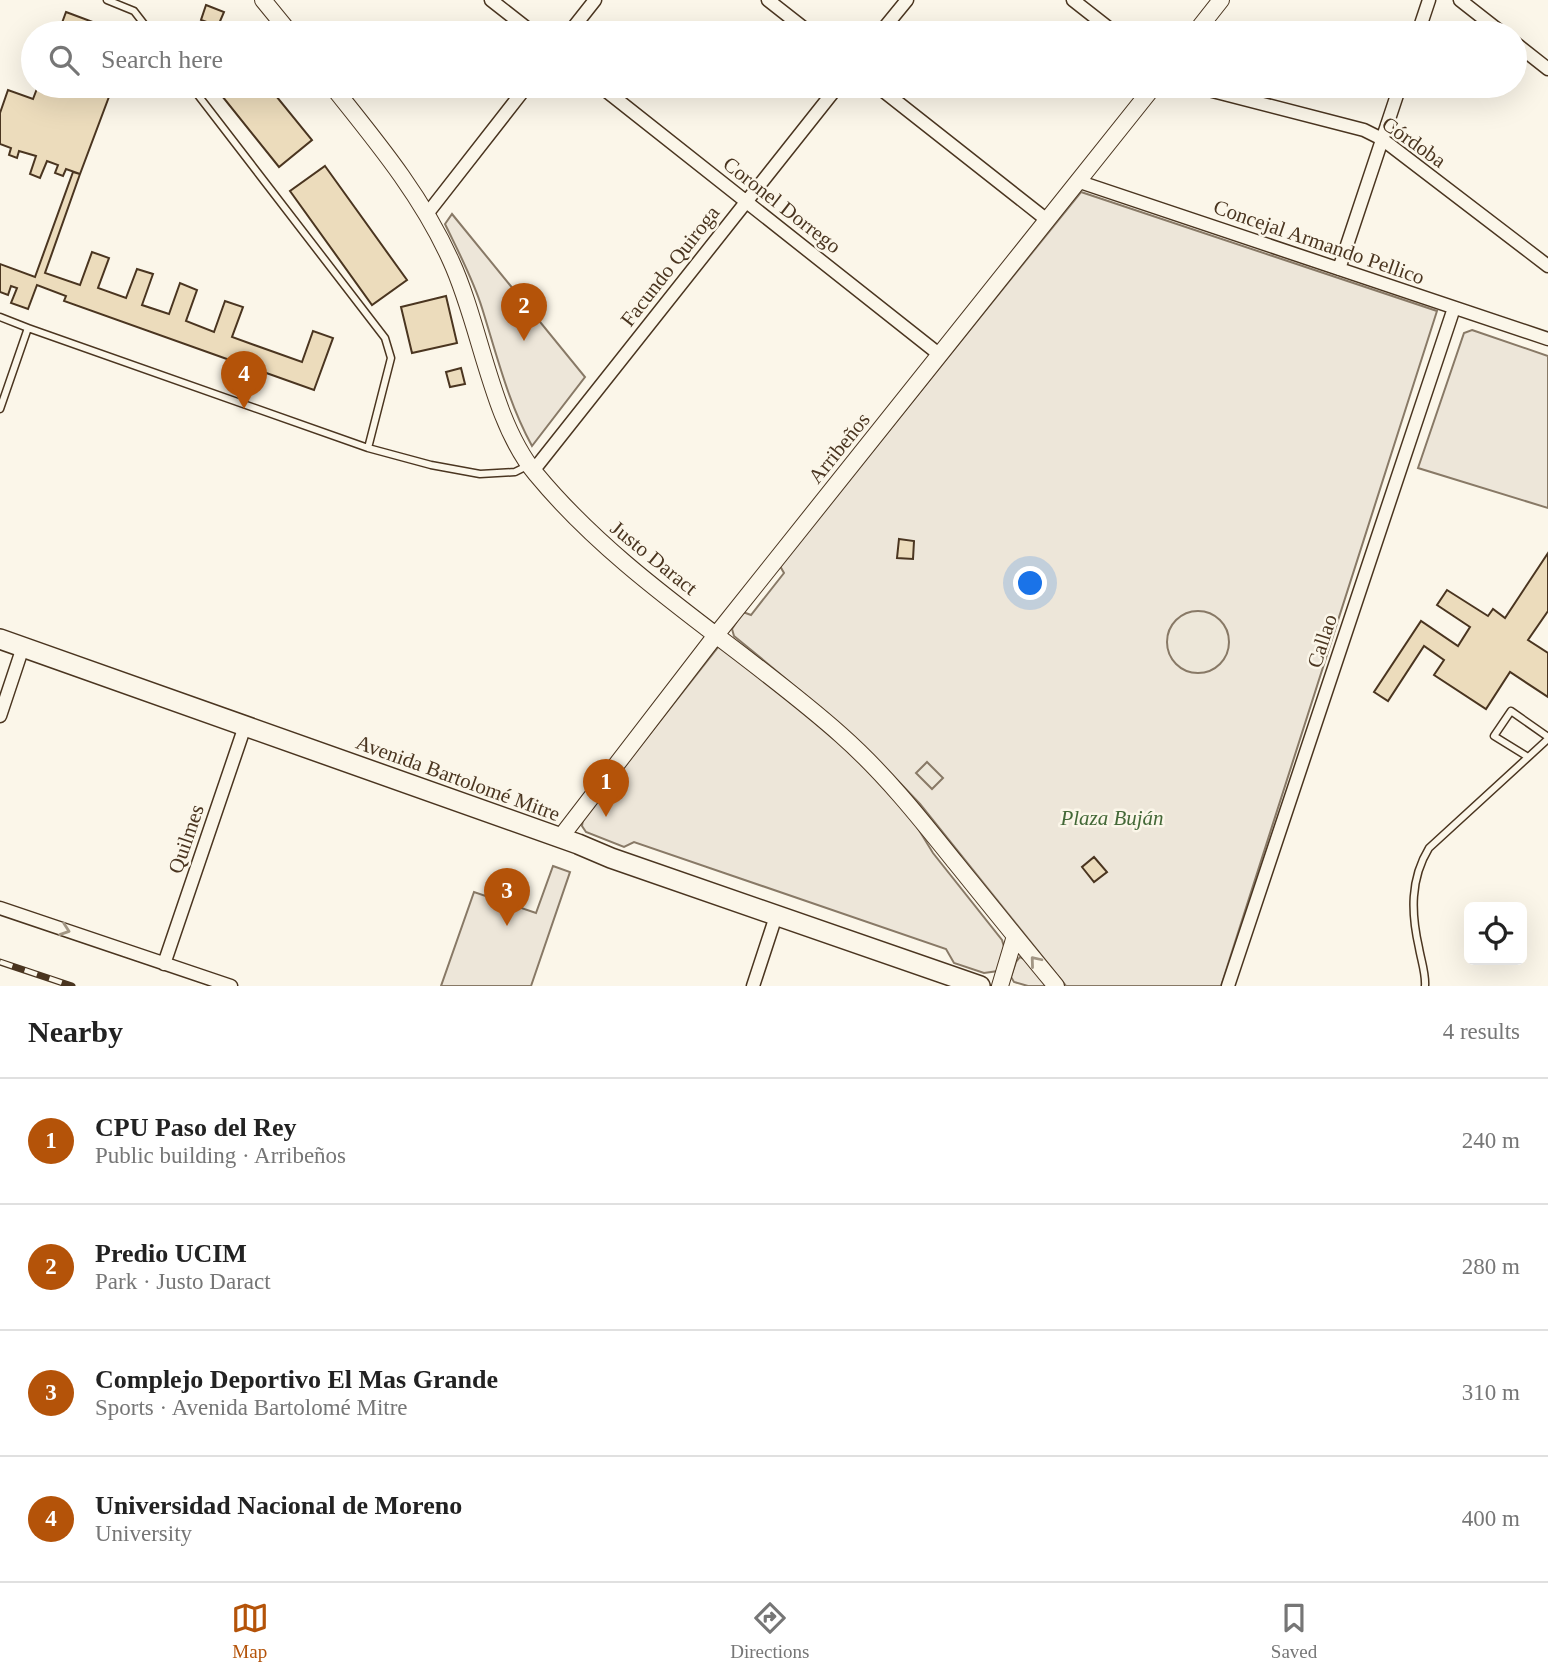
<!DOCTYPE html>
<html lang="en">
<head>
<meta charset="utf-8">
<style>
	:root { --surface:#fff; --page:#f2f2f2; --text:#222; --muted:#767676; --line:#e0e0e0; --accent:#b45309 }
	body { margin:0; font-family:"Times New Roman",serif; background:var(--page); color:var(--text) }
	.controls { position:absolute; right:21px; bottom:21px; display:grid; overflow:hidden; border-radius:10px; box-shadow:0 7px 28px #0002 }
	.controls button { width:63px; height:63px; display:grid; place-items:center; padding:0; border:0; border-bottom:2px solid var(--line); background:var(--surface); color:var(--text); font:35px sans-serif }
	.you { position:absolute; left:1031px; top:584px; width:24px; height:24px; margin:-18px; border:5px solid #fff; border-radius:50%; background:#1a73e8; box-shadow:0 0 0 10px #1a73e833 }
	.badge { display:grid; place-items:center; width:46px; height:46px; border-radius:50%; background:var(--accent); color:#fff; font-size:23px; font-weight:700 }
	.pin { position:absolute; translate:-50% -58px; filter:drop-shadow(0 2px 4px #0008) }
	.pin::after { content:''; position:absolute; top:37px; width:24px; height:21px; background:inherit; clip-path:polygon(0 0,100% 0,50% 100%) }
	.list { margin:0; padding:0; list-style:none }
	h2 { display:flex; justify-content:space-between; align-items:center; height:91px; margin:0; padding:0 28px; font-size:30px }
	h2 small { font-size:23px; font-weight:400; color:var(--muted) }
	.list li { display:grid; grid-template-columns:46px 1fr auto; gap:21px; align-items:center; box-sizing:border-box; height:126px; padding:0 28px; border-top:2px solid var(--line) }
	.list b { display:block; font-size:26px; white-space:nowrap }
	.list p { margin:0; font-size:23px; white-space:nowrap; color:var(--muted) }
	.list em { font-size:23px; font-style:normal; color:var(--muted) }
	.icon { flex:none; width:38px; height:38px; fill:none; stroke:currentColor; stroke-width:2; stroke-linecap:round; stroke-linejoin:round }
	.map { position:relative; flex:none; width:1548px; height:986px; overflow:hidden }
	.search { position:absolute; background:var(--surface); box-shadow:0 7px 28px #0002; left:21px; right:21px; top:21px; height:77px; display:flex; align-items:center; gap:18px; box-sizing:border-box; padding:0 24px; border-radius:38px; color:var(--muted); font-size:26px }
	.sheet { height:595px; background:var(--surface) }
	nav { display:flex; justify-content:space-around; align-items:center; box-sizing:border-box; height:98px; border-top:2px solid var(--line); background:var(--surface); font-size:19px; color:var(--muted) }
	nav a { display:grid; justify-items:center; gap:4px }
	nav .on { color:var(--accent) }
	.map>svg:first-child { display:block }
	.green { fill:#ede6d9; stroke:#887966; stroke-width:2 }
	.parking { fill:#ede7d9; stroke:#887966; stroke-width:2 }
	.building { fill:#ecdcbc; stroke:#4a3520; stroke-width:2 }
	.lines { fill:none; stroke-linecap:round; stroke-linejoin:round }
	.service-casing { stroke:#4a3520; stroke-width:9 }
	.minor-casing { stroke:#4a3520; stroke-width:15 }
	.tertiary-casing { stroke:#4a3520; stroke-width:18 }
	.primary-casing { stroke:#4a3520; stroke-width:22 }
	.service { stroke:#fbf6e9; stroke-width:6 }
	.minor { stroke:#fbf6e9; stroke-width:12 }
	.tertiary { stroke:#fbf6e9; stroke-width:16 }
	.primary { stroke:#fbf6e9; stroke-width:19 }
	.rail-casing { stroke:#4a3520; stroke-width:7 }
	.rail { stroke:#fbf6e9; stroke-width:4.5; stroke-dasharray:13; stroke-linecap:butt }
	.oneway { stroke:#a29684 }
	.labels { text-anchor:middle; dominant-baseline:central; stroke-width:5; stroke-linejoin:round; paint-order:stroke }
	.street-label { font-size:21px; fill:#4a3520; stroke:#fbf6e9 }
	.park-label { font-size:21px; font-style:italic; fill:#436837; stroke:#fbf6e9 }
</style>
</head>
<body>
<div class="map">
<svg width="1548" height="986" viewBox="0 0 1548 986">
	<rect width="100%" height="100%" fill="#fbf6e9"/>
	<!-- green -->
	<path class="green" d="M1081 192 1437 311 1221 986H1066L920 804C863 742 799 689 734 636L732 629 743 612 751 615 784 573 780 566Z
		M452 214 585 377 532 446C508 402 497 356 482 308 473 279 458 251 445 224Z
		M1472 330 1548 356V508L1418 468 1464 333Z
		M719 646 798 705 865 765 914 822 933 853 1002 940 1005 950 998 971 984 973 954 963 946 949 634 842 624 847 586 832 582 826 583 819Z
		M553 866 570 872 531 986H441L474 892 536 913Z
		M1020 957C1030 961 1044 975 1045 986H1028L1014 982 1011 977 1016 962Z"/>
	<!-- parking -->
	<path class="parking" d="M1167 642a31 31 0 1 1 62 0a31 31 0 1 1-62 0Z
		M927 762 943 778 932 789 916 773Z"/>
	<!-- building -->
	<path class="building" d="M206 5 224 12 218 26 201 20Z
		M66 12 101 25 98 33H49L51 28 59 31Z
		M38 86H113L80 174 66 169 63 176 55 173 58 165 47 161 40 178 30 174 36 156 19 151 17 158 9 155 11 148 0 144V113L8 90 33 99Z
		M214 86H268L312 140 279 167Z
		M325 166 407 280 372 305 290 191Z
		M73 172 80 174 45 273 80 285 92 252 109 258 98 288 126 298 137 269 153 274 142 305 169 314 180 283 197 290 186 321 214 332 225 301 243 307 232 337 302 362 313 331 333 338 314 390 64 301 66 296 37 285 28 309 11 303 17 288 11 286 8 295 0 292V264L35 277Z
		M446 296 457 343 412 353 401 307Z
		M461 368 465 384 450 387 446 372Z
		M899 539 914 541 913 559 897 558Z
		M1548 553V611L1528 640 1548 653V697L1510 672 1486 709 1434 675 1444 660 1424 646 1388 701 1374 692 1421 621 1458 646 1470 627 1437 605 1447 590 1488 616 1493 609 1505 618Z
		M1094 857 1107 872 1094 882 1082 867Z"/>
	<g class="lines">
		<defs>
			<path id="service" d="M107 0 134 11 151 33
				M191 86 385 338 391 358 368 448
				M0 317 28 328
				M0 409 28 328 368 448 431 465 480 474 515 472 527 466
				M1528 757 1494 736 1511 711 1548 737
				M1425 986C1426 974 1421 960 1419 948 1411 913 1410 879 1429 848L1548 739"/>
			<path id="minor" d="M491 0 533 33
				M768 0 810 33
				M1073 0 1115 33
				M1460 0 1502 33
				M569 33 595 0
				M880 33 907 0
				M1418 33 1429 0
				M1515 43 1548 69
				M600 86 940 355
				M877 86 1047 220
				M1193 86 1364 130 1382 139 1548 266
				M1077 181 1548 339
				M427 214 527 86
				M1339 269 1400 86
				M533 471 838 86
				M0 716 23 647
				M0 908 231 986
				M164 964 245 726
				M753 986 776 916
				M1228 986 1454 308"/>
			<path id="tertiary" d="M263 0 290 33
				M1195 33 1221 0
				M332 86C376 141 422 196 451 261 481 326 491 420 536 474 622 578 741 646 841 735 884 773 919 817 955 862 989 904 1022 945 1056 986
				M560 838 716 635 1154 86
				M1000 986 1015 936"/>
			<path id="primary" d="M0 639 578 844 611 858 980 986"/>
		</defs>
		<!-- service casing -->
		<use href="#service" class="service-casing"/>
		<!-- minor casing -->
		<use href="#minor" class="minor-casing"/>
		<!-- tertiary casing -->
		<use href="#tertiary" class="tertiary-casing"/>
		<!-- primary casing -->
		<use href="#primary" class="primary-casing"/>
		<!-- service -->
		<use href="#service" class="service"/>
		<!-- minor -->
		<use href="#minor" class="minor"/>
		<!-- tertiary -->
		<use href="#tertiary" class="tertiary"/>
		<!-- primary -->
		<use href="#primary" class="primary"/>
		<defs>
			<path id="rail" d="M0 962 72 986"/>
		</defs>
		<!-- rail casing -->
		<use href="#rail" class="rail-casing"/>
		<!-- rail -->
		<use href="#rail" class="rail"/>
	</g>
	<!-- one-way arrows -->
	<defs><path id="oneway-chevron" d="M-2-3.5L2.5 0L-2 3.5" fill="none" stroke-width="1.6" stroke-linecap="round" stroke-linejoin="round" transform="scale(1.75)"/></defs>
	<g class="oneway">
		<use href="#oneway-chevron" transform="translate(65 930) rotate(19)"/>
		<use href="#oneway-chevron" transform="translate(1035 961) rotate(-130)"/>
	</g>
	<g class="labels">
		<!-- street labels -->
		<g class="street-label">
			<text transform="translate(1414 142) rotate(35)">Córdoba</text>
			<text transform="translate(782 205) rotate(38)">Coronel Dorrego</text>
			<text transform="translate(1319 242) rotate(19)">Concejal Armando Pellico</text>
			<text transform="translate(670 266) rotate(-52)">Facundo Quiroga</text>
			<text transform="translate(839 448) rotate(-51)">Arribeños</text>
			<text transform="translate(654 558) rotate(39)">Justo Daract</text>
			<text transform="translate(1322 641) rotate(-72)">Callao</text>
			<text transform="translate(458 778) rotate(20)">Avenida Bartolomé Mitre</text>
			<text transform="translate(186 839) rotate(-71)">Quilmes</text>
		</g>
		<!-- park labels -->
		<g class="park-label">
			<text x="1112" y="818">Plaza Buján</text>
		</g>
	</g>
</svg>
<div class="controls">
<button><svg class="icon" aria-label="locate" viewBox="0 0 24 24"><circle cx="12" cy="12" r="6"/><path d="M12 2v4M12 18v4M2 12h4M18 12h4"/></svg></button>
</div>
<div class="you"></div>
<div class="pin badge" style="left:606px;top:817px">1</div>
<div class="pin badge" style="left:524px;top:341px">2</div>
<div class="pin badge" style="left:507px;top:926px">3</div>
<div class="pin badge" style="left:244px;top:409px">4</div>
<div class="search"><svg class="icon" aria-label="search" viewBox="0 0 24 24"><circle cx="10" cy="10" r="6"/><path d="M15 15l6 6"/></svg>Search here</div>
</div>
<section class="sheet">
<h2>Nearby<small>4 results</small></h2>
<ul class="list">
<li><span class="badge">1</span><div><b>CPU Paso del Rey</b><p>Public building · Arribeños</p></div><em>240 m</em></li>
<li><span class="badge">2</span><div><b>Predio UCIM</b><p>Park · Justo Daract</p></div><em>280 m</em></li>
<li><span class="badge">3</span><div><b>Complejo Deportivo El Mas Grande</b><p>Sports · Avenida Bartolomé Mitre</p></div><em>310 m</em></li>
<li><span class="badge">4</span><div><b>Universidad Nacional de Moreno</b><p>University</p></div><em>400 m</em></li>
</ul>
</section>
<nav>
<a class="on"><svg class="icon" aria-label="map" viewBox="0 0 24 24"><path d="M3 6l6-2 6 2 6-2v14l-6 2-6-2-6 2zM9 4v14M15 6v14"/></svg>Map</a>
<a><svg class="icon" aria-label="directions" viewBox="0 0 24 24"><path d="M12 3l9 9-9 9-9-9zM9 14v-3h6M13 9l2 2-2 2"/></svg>Directions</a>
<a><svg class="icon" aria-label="saved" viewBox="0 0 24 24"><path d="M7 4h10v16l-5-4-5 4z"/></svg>Saved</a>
</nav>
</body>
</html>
